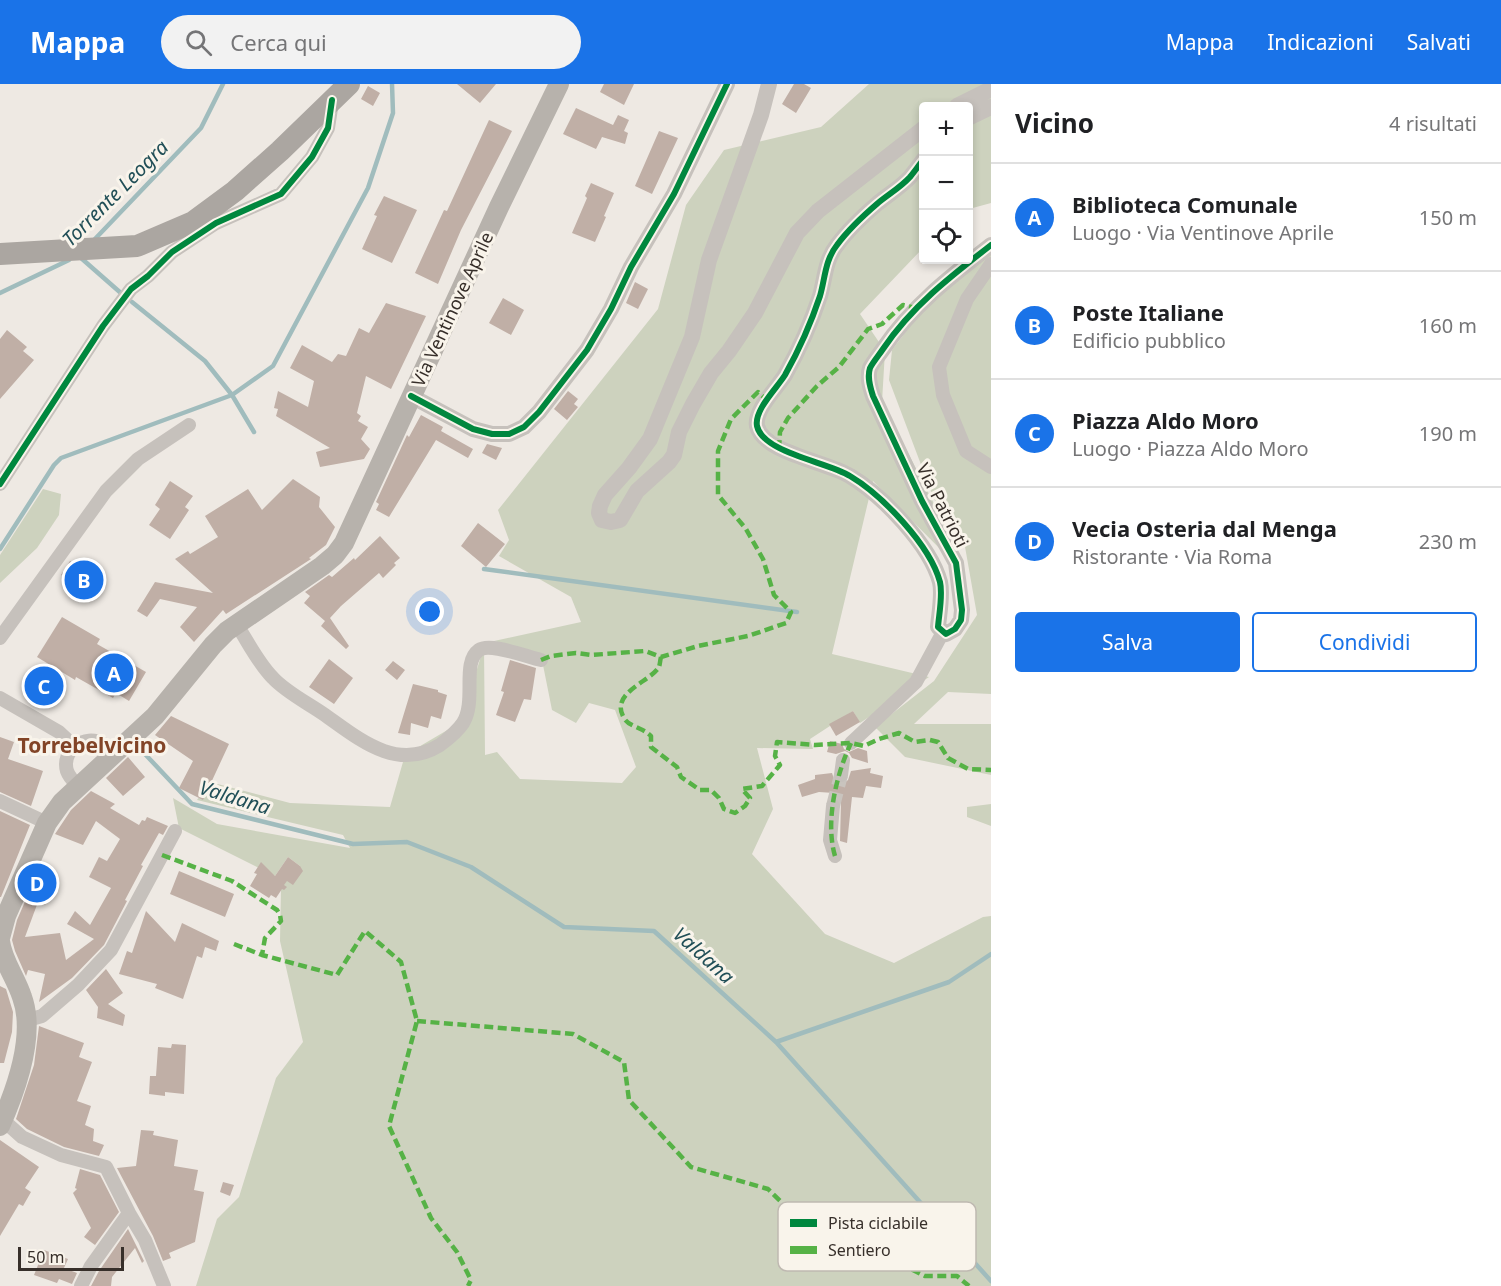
<!DOCTYPE html>
<html lang="it">
<head>
<meta charset="utf-8">
<style>
	:root { --surface:#fff; --page:#f2f2f2; --text:#202124; --muted:#757577; --line:#e0e0e0; --accent:#1a73e8 }
	body { margin:0; font-family:"Noto Sans",sans-serif; background:var(--page); color:var(--text) }
	.controls { position:absolute; right:18px; top:18px; display:grid; overflow:hidden; border-radius:6px; box-shadow:0 3px 9px #0003 }
	.controls button { width:54px; height:54px; display:grid; place-items:center; padding:0; border:0; border-bottom:2px solid var(--line); background:var(--surface); color:var(--text); font:30px sans-serif }
	.scale { position:absolute; left:18px; bottom:15px; width:106px; box-sizing:border-box; padding-left:6px; border:3px solid #372f2a; border-top:0; font-size:16px; line-height:21px; white-space:nowrap; color:#372f2a; -webkit-text-stroke:4px #f9f4eb; paint-order:stroke }
	.you { position:absolute; left:430px; top:528px; width:21px; height:21px; margin:-15px; border:4px solid #fff; border-radius:50%; background:#1a73e8; box-shadow:0 0 0 9px #1a73e833 }
	.badge { display:grid; place-items:center; width:39px; height:39px; border-radius:50%; background:var(--accent); color:#fff; font-size:20px; font-weight:700 }
	.pin { position:absolute; translate:-50% -50%; border:3px solid #fff; box-shadow:0 2px 6px #0006 }
	.list { margin:0; padding:0; list-style:none }
	h2 { display:flex; justify-content:space-between; align-items:center; height:78px; margin:0; padding:0 24px; font-size:26px }
	h2 small { font-size:20px; font-weight:400; color:var(--muted) }
	.list li { display:grid; grid-template-columns:39px 1fr auto; gap:18px; align-items:center; box-sizing:border-box; height:108px; padding:0 24px; border-top:2px solid var(--line) }
	.list b { display:block; font-size:22px; white-space:nowrap }
	.list p { margin:0; font-size:20px; white-space:nowrap; color:var(--muted) }
	.list em { font-size:20px; font-style:normal; color:var(--muted) }
	.actions { display:flex; gap:12px; padding:18px 24px }
	.actions a { flex:1; padding:14px 0; border:2px solid var(--accent); border-radius:6px; text-align:center; font-size:21px; color:var(--accent) }
	.actions .main { background:var(--accent); color:#fff }
	.icon { flex:none; width:33px; height:33px; fill:none; stroke:currentColor; stroke-width:2; stroke-linecap:round; stroke-linejoin:round }
	.map { position:relative; flex:none; width:991px; height:1202px; overflow:hidden }
	header { display:flex; align-items:center; gap:36px; box-sizing:border-box; height:84px; padding:0 30px; background:var(--accent); color:#fff }
	header strong { font-size:28px }
	nav { display:flex; gap:33px; margin-inline-start:auto; font-size:21px }
	.search { width:420px; height:54px; background:var(--page); display:flex; align-items:center; gap:15px; box-sizing:border-box; padding:0 21px; border-radius:33px; color:var(--muted); font-size:22px }
	main { display:flex }
	aside { flex:1; background:var(--surface) }
	.map>svg:first-child { display:block }
	.green { fill:#cdd2be }
	.lines { fill:none; stroke-linecap:round; stroke-linejoin:round }
	.stream { stroke:#a0bcbd; stroke-width:4.5 }
	.building { fill:#c0afa6 }
	.minor-tunnel { stroke:#c9c4be; stroke-width:14; stroke-dasharray:14 7; stroke-linecap:butt }
	.minor { stroke:#c6c1bc; stroke-width:14 }
	.tertiary { stroke:#c6c1bc; stroke-width:16 }
	.secondary { stroke:#b7b2ac; stroke-width:20 }
	.primary { stroke:#aba6a1; stroke-width:22 }
	.quiet { stroke:#56b246; stroke-width:4.5; stroke-dasharray:9 4.5; stroke-linecap:butt }
	.cycleway-casing { stroke:#f9f4eb; stroke-width:10 }
	.cycleway { stroke:#00873e; stroke-width:6 }
	.labels { text-anchor:middle; dominant-baseline:central; stroke-width:6; stroke-linejoin:round; paint-order:stroke }
	.street-label { font-size:18px; fill:#372f2a; stroke:#f9f4eb }
	.water-label { font-size:20px; font-style:italic; fill:#214f57; stroke:#f9f4eb }
	.quarter-label { font-size:21px; font-weight:bold; fill:#824427; stroke:#f9f4eb }
	.key { fill:#f9f4eb; stroke:#bfb9b1; stroke-width:1.5 }
	.key-label { font-size:16px; fill:#372f2a }
</style>
</head>
<body>
<header>
<strong>Mappa</strong>
<div class="search"><svg class="icon" aria-label="search" viewBox="0 0 24 24"><circle cx="10" cy="10" r="6"/><path d="M15 15l6 6"/></svg>Cerca qui</div>
<nav><a>Mappa</a><a>Indicazioni</a><a>Salvati</a></nav>
</header>
<main>
<div class="map">
<svg width="991" height="1202" viewBox="0 0 991 1202">
	<rect width="100%" height="100%" fill="#eee9e3"/>
	<!-- green -->
	<path class="green" d="M869 0H991V119L969 125 968 22H924L923 164 860 230 885 267 882 318 951 453 965 522 949 474 873 397 832 570 929 593 860 639 853 627 810 655 813 665 757 664 773 725 752 770 825 850 894 879 983 833 991 832V1202H196L217 1135 239 1113 276 994 303 958 280 857 281 803 300 782 288 773 275 792 179 744 173 714 217 740 350 764 343 751 197 716 210 698 290 719 390 723 405 671 461 638 484 562 485 671 497 668 520 695 622 699 636 683 615 626 589 619 576 639 552 626 541 571 494 557 581 538 571 513 499 472 509 456 498 426 658 225 686 121 724 66 821 43Z
		M991 161V610L948 608 914 640H991V691L905 673 875 643 934 597 977 531 964 457 934 415 889 296 892 266 941 201Z
		M43 405 61 410 59 431 37 464 0 499V471Z
		M991 720V742L967 733V723Z"/>
	<g class="lines">
		<!-- stream -->
		<path class="stream" d="M94 156 201 44 223 0
			M81 174 122 210
			M0 209 69 176
			M132 218 205 277 232 311 254 348
			M0 465 54 381 61 374 232 311 273 282 368 104 393 29 392 0
			M484 485 797 528
			M144 669 192 720 353 760 407 758 471 783 564 843 654 847 776 958 991 1197
			M776 958 949 898 991 870"/>
	</g>
	<!-- building -->
	<path class="building" d="M457 0H496L480 19Z
		M604 0H634L624 21 600 8Z
		M794 0H804L811 4 796 29 782 20Z
		M368 2 380 9 373 22 361 15Z
		M576 24 613 41 618 31 629 36 624 47 628 49 625 60 602 53 596 65 563 50Z
		M489 36 512 47 461 146 438 200 415 189 444 126 447 127Z
		M659 47 678 54 652 110 635 102Z
		M591 99 614 109 604 132 606 133 595 158 572 149 587 114 585 112Z
		M384 112 417 126 392 179 362 165 377 132 374 131Z
		M635 198 648 205 638 225 626 219Z
		M503 214 524 226 511 251 489 239Z
		M386 219 426 232 391 305 366 292 357 329 361 332 358 337 368 343 361 355 370 365 364 375 320 383 316 368 330 364 276 332 278 325 274 324 278 307 308 323 314 297 290 284 302 261 332 278 338 270 346 272 359 244 369 249Z
		M7 246 27 263 23 267 34 276 0 315V255Z
		M568 307 578 315 574 320 578 323 567 336 554 325Z
		M421 331 443 343 441 347 473 365 468 374 436 356 389 433 376 426 379 420 376 418 407 351 409 353Z
		M487 360 502 364 496 376 482 369Z
		M293 395 320 413 319 423 335 443 326 461 309 474 311 475 226 530 223 526 194 558 180 543 197 523 160 515 147 533 137 527 155 498 213 509 175 475 188 467 190 470 218 453 205 432 248 405 262 426Z
		M170 397 193 412 185 423 189 426 170 455 149 441 160 425 155 421Z
		M478 439 505 460 486 483 461 462Z
		M380 452 400 474 394 479 396 481 383 494 379 489 341 522 330 534 349 562 346 565 321 542 325 537 304 519 310 512 305 508 329 491 332 493 354 474 355 476Z
		M80 474 95 483 91 489 104 497 91 518 63 500 67 494 61 491 70 477 76 480Z
		M62 533 100 555 97 560 146 588 129 617 116 609 113 614 76 593 75 596 37 573Z
		M329 575 353 594 334 620 309 603Z
		M510 576 536 584 531 616 524 615 515 638 496 631 504 608 501 607Z
		M393 577 405 586 397 596 385 586Z
		M413 600 438 606V608L447 611 441 635 431 632 428 644 411 639 410 651 398 649Z
		M853 627 860 638 836 652 829 640Z
		M171 632 229 660 203 716 179 704 193 677 155 651Z
		M0 653 14 658 8 675 43 687 31 722 0 708Z
		M830 657 842 660 844 665 849 668 858 664 867 667 868 679 852 674 849 669 845 667 836 670 827 668Z
		M128 673 145 693 123 712 106 694Z
		M871 684 870 689 883 692 881 704 866 702 863 714 852 713 847 759 840 757 841 717 833 713 834 709 819 708 802 713 798 701 815 695V691L832 689 835 698 844 699 848 696 851 687Z
		M91 707 115 720 110 724 139 741 142 736 145 737 147 733 168 742 163 751 159 749 141 781 143 782 125 816 127 817 104 861 72 894 39 918 45 890 28 886 26 892 15 867 12 856 17 836 34 797 52 804 45 821 38 818 25 853 60 849 66 876 94 855 67 840 75 827 90 841 111 804 89 793 99 773 107 777 120 755 96 737 83 761 55 750 71 726Z
		M0 727 30 741 1 813H0Z
		M288 773 300 782 303 787 293 801 287 797 284 801 287 803 284 806 282 805 276 814 271 811 269 814 250 802 257 790 254 789 261 778 275 792Z
		M179 787 234 810 225 833 170 810Z
		M146 827 175 858 182 839 219 857 216 867 205 863 202 874 197 872 183 915 155 904 157 900 119 890 127 867 132 869Z
		M106 885 123 909 108 920 125 931 123 942 97 934 98 923 86 906Z
		M0 902 6 905 13 928 12 948 4 979H0Z
		M39 942 84 959 79 973 92 978 77 1017 91 1022 85 1041 94 1045 93 1057 104 1061 99 1072 64 1063 27 1045 16 1035 34 981Z
		M172 960 186 961 184 1010 165 1008V1012L149 1010 150 992H156L158 963 171 964Z
		M141 1046 154 1047 153 1051 178 1056 174 1082 198 1086 194 1106 204 1108 195 1158 169 1169 171 1174 163 1177 153 1152 117 1084 136 1082Z
		M0 1056 39 1083 25 1104 31 1108 23 1122 19 1120 0 1152Z
		M80 1085 100 1091 119 1128 95 1161 84 1153 91 1144 73 1109 77 1105 75 1104Z
		M223 1098 234 1101 230 1112 220 1108Z
		M128 1145 144 1177 142 1179 135 1164 112 1193 111 1202H91L99 1187Z
		M44 1166 68 1175 64 1184 77 1189 72 1200 59 1195 57 1199 34 1191Z"/>
	<g class="lines">
		<!-- minor-tunnel -->
		<path class="minor-tunnel" d="M833 722 841 691"/>
		<!-- minor -->
		<path class="minor" d="M991 180 967 215 939 283 943 311 966 367 991 383
			M0 400 103 242 131 205 148 192 172 168 216 139 281 110 312 73 328 44 332 18
			M237 541C248 558 258 579 273 594 287 609 308 619 325 631 359 655 397 688 440 661 448 655 457 648 463 639 477 616 461 579 479 566 490 558 527 573 541 576
			M0 554 106 407 138 375 189 341
			M0 614 59 648 74 662
			M851 659 916 598 943 548
			M841 691 843 676
			M78 702C74 698 69 693 67 687 61 666 85 649 103 660 107 662 110 667 113 670
			M0 717 47 739
			M833 722 830 756 835 772
			M28 936 42 932 78 901 111 866 175 747
			M3 1036 22 1053 61 1071 106 1083 129 1129 145 1156 164 1202
			M81 1202 91 1182 129 1129"/>
		<!-- tertiary -->
		<path class="tertiary" d="M769 0 761 31 709 176 692 253 650 355 629 384 605 411 600 422 599 429 602 436 611 438 620 436 637 407 669 378 674 371 679 348 693 320 711 289 729 267 755 229 797 149 818 127 924 44
			M957 22 991 5
			M968 34 991 23
			M924 75C919 81 915 87 910 93 901 103 889 110 878 119 864 131 848 146 837 161 825 176 825 195 820 212 811 239 799 266 785 291 777 304 754 326 757 342 763 369 828 378 850 392 882 411 930 461 940 498 943 511 939 530 938 543L946 550 955 545 961 536 962 526 956 479 922 417 873 312C870 303 867 293 870 284 873 278 879 271 883 265 912 222 951 192 991 161
			M411 312 473 345 492 350H509L524 343 539 328 587 266 611 225 631 183 674 110 727 0"/>
		<!-- secondary -->
		<path class="secondary" d="M0 854 6 832 47 739 62 718 155 632 213 561 227 547 322 482 335 471 344 459 499 123 559 0
			M0 857C2 876 16 894 22 913 36 951 16 1006 0 1042"/>
		<!-- primary -->
		<path class="primary" d="M0 170 137 162 193 138 235 107 280 67 349 0"/>
		<!-- quiet -->
		<path class="quiet" d="M779 365 780 348 788 334 817 302 839 283 868 245 882 240 903 221 916 224
			M661 573C660 577 660 580 659 583 650 598 609 609 624 634 629 643 642 643 651 652V663L677 683 681 693 700 706H711L719 714 724 725 735 729 745 722 750 714 742 705 762 702 780 681 775 672 777 658 815 661 851 659 864 662 879 655 899 649 915 658 930 656 938 658 948 674 968 685 991 686
			M541 576 551 572 576 569 591 571 645 567 661 573 698 562 748 552 786 539 791 528 774 511 763 475 746 445 718 411V367L731 335 758 308 767 316
			M162 771 232 797 277 826 280 831 281 837 265 854 262 871
			M835 772C825 738 836 691 851 659
			M234 860 262 871 337 891 365 847 401 878 417 937 389 1042 431 1134 457 1168 471 1196 468 1202
			M417 937 573 950 624 978 629 1016 691 1083 768 1105 814 1150 853 1156 925 1192H957L969 1202"/>
		<defs>
			<path id="cycleway" d="M924 75C919 81 915 87 910 93 901 103 889 110 878 119 864 131 848 146 837 161 825 176 825 195 820 212 811 239 799 266 785 291 777 304 754 326 757 342 763 369 828 378 850 392 882 411 930 461 940 498 943 511 939 530 938 543L946 550 955 545 961 536 962 526 956 479 922 417 873 312C870 303 867 293 870 284 873 278 879 271 883 265 912 222 951 192 991 161
				M411 312 473 345 492 350H509L524 343 539 328 587 266 611 225 631 183 674 110 727 0
				M0 400 103 242 131 205 148 192 172 168 216 139 281 110 312 73 328 44 332 16"/>
		</defs>
		<!-- cycleway casing -->
		<use href="#cycleway" class="cycleway-casing"/>
		<!-- cycleway -->
		<use href="#cycleway" class="cycleway"/>
	</g>
	<g class="labels">
		<!-- street labels -->
		<g class="street-label">
			<text transform="translate(452 225) rotate(-65)">Via Ventinove Aprile</text>
			<text transform="translate(943 421) rotate(63)">Via Patrioti</text>
		</g>
		<!-- water labels -->
		<g class="water-label">
			<text transform="translate(115 109) rotate(-45)">Torrente Leogra</text>
			<text transform="translate(235 713) rotate(17)">Valdana</text>
			<text transform="translate(704 871) rotate(42)">Valdana</text>
		</g>
		<!-- quarter labels -->
		<g class="quarter-label">
			<text x="92" y="661">Torrebelvicino</text>
		</g>
	</g>
	<!-- legend -->
	<rect x="778" y="1118" width="198" height="69" rx="9" class="key"/>
	<rect x="790" y="1135" width="27" height="8" fill="#00873e"/>
	<rect x="790" y="1162" width="27" height="8" fill="#56b246"/>
	<g class="key-label">
		<text x="828" y="1145">Pista ciclabile</text>
		<text x="828" y="1172">Sentiero</text>
	</g>
</svg>
<div class="controls">
<button>+</button>
<button>−</button>
<button><svg class="icon" aria-label="locate" viewBox="0 0 24 24"><circle cx="12" cy="12" r="6"/><path d="M12 2v4M12 18v4M2 12h4M18 12h4"/></svg></button>
</div>
<div class="scale">50 m</div>
<div class="you"></div>
<div class="pin badge" style="left:114px;top:589px">A</div>
<div class="pin badge" style="left:84px;top:496px">B</div>
<div class="pin badge" style="left:44px;top:602px">C</div>
<div class="pin badge" style="left:37px;top:799px">D</div>
</div>
<aside>
<h2>Vicino<small>4 risultati</small></h2>
<ul class="list">
<li><span class="badge">A</span><div><b>Biblioteca Comunale</b><p>Luogo · Via Ventinove Aprile</p></div><em>150 m</em></li>
<li><span class="badge">B</span><div><b>Poste Italiane</b><p>Edificio pubblico</p></div><em>160 m</em></li>
<li><span class="badge">C</span><div><b>Piazza Aldo Moro</b><p>Luogo · Piazza Aldo Moro</p></div><em>190 m</em></li>
<li><span class="badge">D</span><div><b>Vecia Osteria dal Menga</b><p>Ristorante · Via Roma</p></div><em>230 m</em></li>
</ul>
<div class="actions"><a class="main">Salva</a><a>Condividi</a></div>
</aside>
</main>
</body>
</html>
